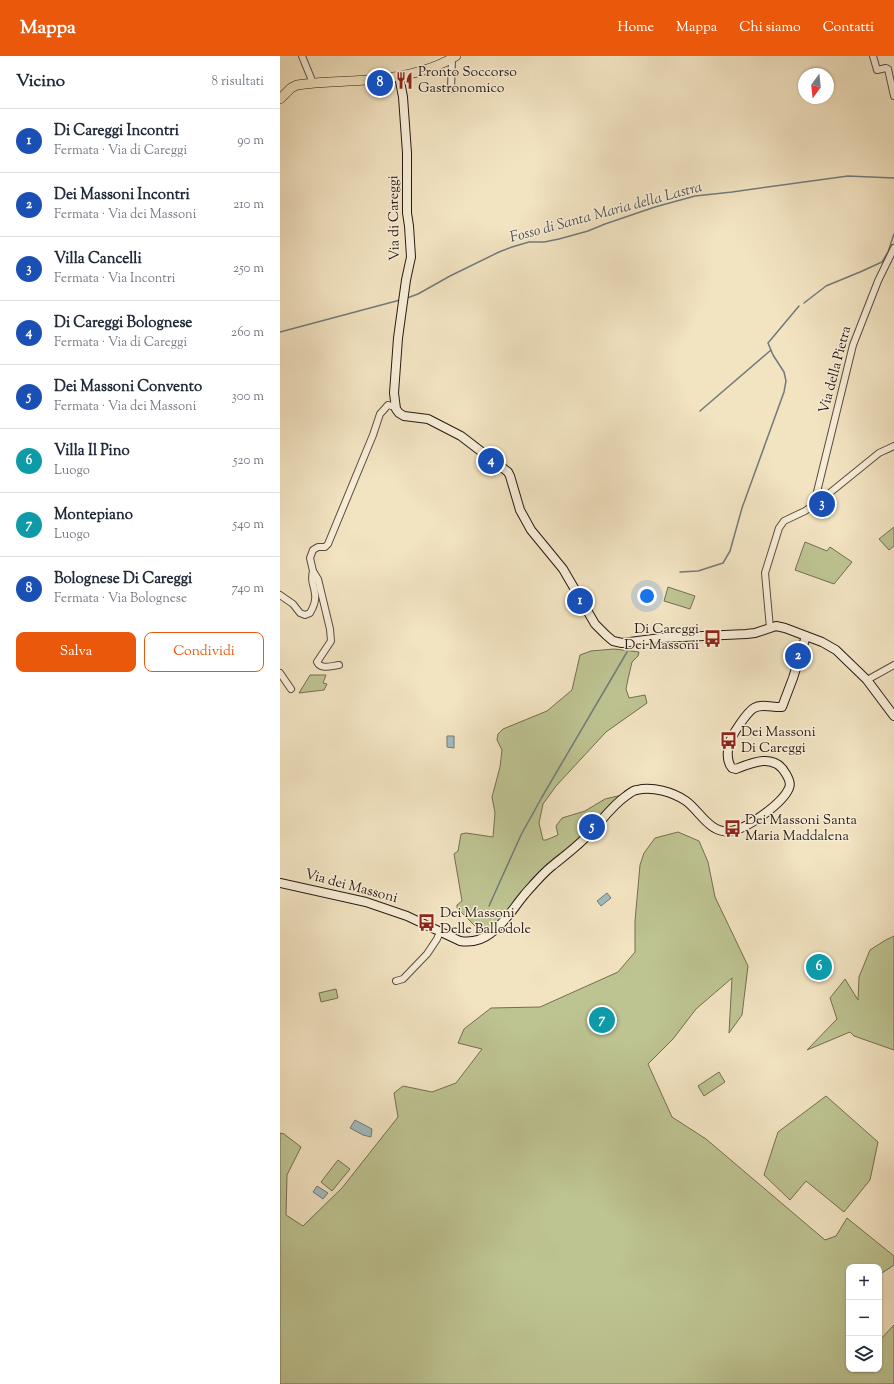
<!DOCTYPE html>
<html lang="it">
<head>
<meta charset="utf-8">
<style>
	:root { --surface:#fff; --page:#f2f2f3; --text:#1f2937; --muted:#747a83; --line:#e0e1e3; --accent:#ea580c }
	body { margin:0; font-family:"Sorts Mill Goudy",serif; background:var(--page); color:var(--text) }
	.controls { position:absolute; right:12px; bottom:12px; display:grid; overflow:hidden; border-radius:8px; box-shadow:0 1px 3px #0004 }
	.controls button { width:36px; height:36px; display:grid; place-items:center; padding:0; border:0; border-bottom:1px solid var(--line); background:var(--surface); color:var(--text); font:20px sans-serif }
	.compass { position:absolute; left:518px; top:12px; width:36px; height:36px; border-radius:50%; background:var(--surface); box-shadow:0 1px 3px #0004; rotate:195deg }
	.you { position:absolute; left:367px; top:540px; width:14px; height:14px; margin:-10px; border:3px solid #fff; border-radius:50%; background:#1a73e8; box-shadow:0 0 0 6px #1a73e833 }
	.badge { display:grid; place-items:center; width:26px; height:26px; border-radius:50%; background:var(--accent); color:#fff; font-size:13px; font-weight:700 }
	.pin { position:absolute; translate:-50% -50%; border:2px solid #fff; box-shadow:0 1px 4px #0006 }
	.list { margin:0; padding:0; list-style:none }
	h2 { display:flex; justify-content:space-between; align-items:center; height:52px; margin:0; padding:0 16px; font-size:17px }
	h2 small { font-size:13px; font-weight:400; color:var(--muted) }
	.list li { display:grid; grid-template-columns:26px 1fr auto; gap:12px; align-items:center; box-sizing:border-box; height:64px; padding:0 16px; border-top:1px solid var(--line) }
	.list b { display:block; font-size:15px; white-space:nowrap }
	.list p { margin:0; font-size:13px; white-space:nowrap; color:var(--muted) }
	.list em { font-size:13px; font-style:normal; color:var(--muted) }
	.actions { display:flex; gap:8px; padding:12px 16px }
	.actions a { flex:1; padding:9px 0; border:1px solid var(--accent); border-radius:8px; text-align:center; font-size:14px; color:var(--accent) }
	.actions .main { background:var(--accent); color:#fff }
	.icon { flex:none; width:22px; height:22px; fill:none; stroke:currentColor; stroke-width:2; stroke-linecap:round; stroke-linejoin:round }
	.map { position:relative; flex:none; width:614px; height:1328px; overflow:hidden }
	header { display:flex; align-items:center; gap:24px; box-sizing:border-box; height:56px; padding:0 20px; background:var(--accent); color:#fff }
	header strong { font-size:19px }
	nav { display:flex; gap:22px; margin-inline-start:auto; font-size:14px }
	main { display:flex }
	aside { flex:1; background:var(--surface) }
	.map>svg:first-child { display:block }
	.green { fill:#bdc391; stroke:#726e52 }
	.water { fill:#a2bbbf; stroke:#717b7b }
	.lines { fill:none; stroke-linecap:round; stroke-linejoin:round }
	.stream { stroke:#717b7b; stroke-width:1.5 }
	.street-casing { stroke:#5a4c3f; stroke-width:8 }
	.secondary-casing { stroke:#271a14; stroke-width:10 }
	.primary-casing { stroke:#271a14; stroke-width:10 }
	.street { stroke:#f7edd7; stroke-width:6 }
	.secondary { stroke:#f7edd7; stroke-width:8 }
	.primary { stroke:#f2e3c1; stroke-width:9 }
	.labels { text-anchor:middle; dominant-baseline:central; stroke-width:3; stroke-linejoin:round; paint-order:stroke }
	.poi-label { font-size:14px; fill:#271a14; stroke:#f7edd7; text-anchor:start }
	.street-label { font-size:14px; fill:#271a14; stroke:#f7edd7 }
	.water-label { font-size:15px; font-style:italic; fill:#525250; stroke:#f7edd7 }
</style>
</head>
<body>
<header>
<strong>Mappa</strong>
<nav><a>Home</a><a>Mappa</a><a>Chi siamo</a><a>Contatti</a></nav>
</header>
<main>
<aside>
<h2>Vicino<small>8 risultati</small></h2>
<ul class="list">
<li><span class="badge" style="background:#1a4fb4">1</span><div><b>Di Careggi Incontri</b><p>Fermata · Via di Careggi</p></div><em>90 m</em></li>
<li><span class="badge" style="background:#1a4fb4">2</span><div><b>Dei Massoni Incontri</b><p>Fermata · Via dei Massoni</p></div><em>210 m</em></li>
<li><span class="badge" style="background:#1a4fb4">3</span><div><b>Villa Cancelli</b><p>Fermata · Via Incontri</p></div><em>250 m</em></li>
<li><span class="badge" style="background:#1a4fb4">4</span><div><b>Di Careggi Bolognese</b><p>Fermata · Via di Careggi</p></div><em>260 m</em></li>
<li><span class="badge" style="background:#1a4fb4">5</span><div><b>Dei Massoni Convento</b><p>Fermata · Via dei Massoni</p></div><em>300 m</em></li>
<li><span class="badge" style="background:#0f9aa8">6</span><div><b>Villa Il Pino</b><p>Luogo</p></div><em>520 m</em></li>
<li><span class="badge" style="background:#0f9aa8">7</span><div><b>Montepiano</b><p>Luogo</p></div><em>540 m</em></li>
<li><span class="badge" style="background:#1a4fb4">8</span><div><b>Bolognese Di Careggi</b><p>Fermata · Via Bolognese</p></div><em>740 m</em></li>
</ul>
<div class="actions"><a class="main">Salva</a><a>Condividi</a></div>
</aside>
<div class="map">
<svg width="614" height="1328" viewBox="0 0 614 1328">
	<rect width="100%" height="100%" fill="#f2e3c1"/>
	<filter id="stains"><feTurbulence type="fractalNoise" baseFrequency=".005" numOctaves="4"/><feColorMatrix values="0 0 0 0 .2 0 0 0 0 .09 0 0 0 0 .02 0 0 0 .5 -.17"/></filter>
	<radialGradient id="worn" r=".72"><stop offset=".6" stop-color="#630" stop-opacity="0"/><stop offset="1" stop-color="#630" stop-opacity=".3"/></radialGradient>
	<!-- green -->
	<path class="green" d="M614 471V490L609 494 599 483Z
		M525 486 547 495 550 491 572 506 554 528 515 514Z
		M388 531 415 540 410 553 384 545Z
		M334 593 359 596 358 600 352 606 348 623 346 633 349 642 365 639 367 647 326 676 276 730 263 748 259 767 263 784H266L278 779 276 770 282 762 305 755 325 743 342 739 214 870 203 878 177 852V849L182 845 174 798 178 795 181 778 186 777 213 781 215 757 212 741 220 711 222 694 217 684 218 678 223 673 267 655 292 634 300 599 311 595Z
		M30 619H46L43 627 47 628 44 634 19 637Z
		M398 776 419 785 428 806 435 841 468 910 462 959 449 977 452 922 416 953 393 983 368 1008 392 1061 426 1083 545 1184 556 1180 567 1162 614 1200V1209L599 1219V1211H569V1313H599V1285L614 1269V1328H0V1077L4 1078 21 1091 7 1119 6 1159 23 1170 62 1132 118 1061 114 1037 123 1030 152 1036 176 1027 202 993 178 987 184 973 211 952 260 951 338 916 355 896V865L360 809 364 797 375 782Z
		M614 880V994L574 980 570 976 527 994 557 963 550 942 565 923 578 944 579 921 590 894 604 885Z
		M56 933 58 942 41 946 39 937Z
		M439 1016 445 1026 424 1040 418 1030Z
		M546 1040 598 1086 590 1124 564 1156 526 1125 510 1144 484 1119 498 1076Z
		M58 1104 70 1113 52 1135 41 1126Z"/>
	<!-- water -->
	<path class="water" d="M167 680H174V692L167 691Z
		M327 837 331 842 321 850 317 845Z
		M75 1064 92 1073 91 1081 83 1079 70 1072Z
		M37 1130 48 1137 43 1143 33 1136Z"/>
	<g class="lines">
		<!-- stream -->
		<path class="stream" d="M127 242 138 238 170 220 219 196 232 191 249 186H264L279 183 308 175 325 168 375 151 415 140 452 136 568 120 614 122
			M524 247 546 230 580 216 602 206 608 196 614 178
			M0 276 120 244
			M420 355 491 294
			M400 516 418 515 443 507 450 495 462 452 504 336 506 325 504 316 493 299 488 287 519 250
			M209 850 241 779 262 741 347 596"/>
		<defs>
			<path id="street" d="M22 0 33 27
				M593 0 597 14 606 12 608 13 614 40
				M171 33 172 2
				M537 446 535 444 573 289 598 225 614 192
				M0 539 13 548 20 557 25 559 30 557C33 552 36 544 35 538 34 527 30 527 33 515
				M490 572 485 517 499 472 504 465 525 455 541 444 599 397 614 390
				M59 609C51 610 41 614 37 606L51 585 50 573 38 523 33 515 30 502 33 494 38 491H45L48 488 93 379 100 358 108 349 115 351
				M0 617 11 633
				M587 624 614 609
				M116 925 123 923 147 898 157 883 160 876"/>
			<path id="secondary" d="M119 20 123 41 127 97V157L129 170 131 201 126 224 118 282 114 337 116 353 119 357 124 360 148 363 181 380 228 416 230 420 240 454 251 474 283 513 315 568 326 579 333 585 342 587 381 582 466 578 475 577 496 570 505 572 542 586 556 594 587 624 614 660
				M0 827 86 846 127 860 180 885C192 887 202 884 211 877 225 867 234 851 245 838 253 829 262 818 272 810 283 801 294 793 304 783 319 769 330 751 346 740 349 738 353 734 357 734 372 730 393 736 406 745 420 755 430 779 452 775 468 772 503 747 509 732 511 728 509 723 506 718 495 697 473 706 456 713L452 712C447 707 447 695 449 688 451 680 467 656 474 652 482 647 494 652 502 651L513 622 526 580"/>
			<path id="primary" d="M0 43 11 32 17 29C40 25 64 26 87 24 117 22 150 16 176 0"/>
		</defs>
		<!-- street casing -->
		<use href="#street" class="street-casing"/>
		<!-- secondary casing -->
		<use href="#secondary" class="secondary-casing"/>
		<!-- primary casing -->
		<use href="#primary" class="primary-casing"/>
		<!-- street -->
		<use href="#street" class="street"/>
		<!-- secondary -->
		<use href="#secondary" class="secondary"/>
		<!-- primary -->
		<use href="#primary" class="primary"/>
	</g>
	<!-- icons -->
	<defs>
		<symbol id="restaurant-bare" viewBox="-9 -9 18 18"><path d="M-5-6h1v4h1v-4h1v4h1v-4h1v5L-1.5 .5V6h-2V.5L-5-1ZM5-6V6H3V1.5H1.5Q1.5-4 5-6Z" fill="#8f2418" stroke="#f7edd7" stroke-width="2.5" paint-order="stroke"/></symbol>
		<symbol id="bus-bare" viewBox="-9 -9 18 18"><path d="M-5-6H5V4H4V6H2V4H-2V6H-4V4H-5ZM-3.5-4V0h7V-4ZM-3.5 1.2v1.5H-2V1.2ZM2 1.2v1.5H3.5V1.2Z" fill="#8f2418" stroke="#f7edd7" stroke-width="2.5" paint-order="stroke"/></symbol>
	</defs>
	<g fill-rule="evenodd">
		<use href="#restaurant-bare" x="112" y="12" width="25" height="25"/>
		<use href="#bus-bare" x="420" y="570" width="25" height="25"/>
		<use href="#bus-bare" x="436" y="672" width="25" height="25"/>
		<use href="#bus-bare" x="440" y="760" width="25" height="25"/>
		<use href="#bus-bare" x="134" y="854" width="25" height="25"/>
	</g>
	<g class="labels">
		<!-- poi labels -->
		<g class="poi-label">
			<text x="138" y="17">Pronto Soccorso<tspan x="138" dy="16">Gastronomico</tspan></text>
			<text x="419" y="574" text-anchor="end">Di Careggi<tspan x="419" dy="16">Dei Massoni</tspan></text>
			<text x="461" y="677">Dei Massoni<tspan x="461" dy="16">Di Careggi</tspan></text>
			<text x="465" y="765">Dei Massoni Santa<tspan x="465" dy="16">Maria Maddalena</tspan></text>
			<text x="160" y="858">Dei Massoni<tspan x="160" dy="16">Delle Ballodole</tspan></text>
		</g>
		<!-- street labels -->
		<g class="street-label">
			<text transform="translate(115 162) rotate(-91)">Via di Careggi</text>
			<text transform="translate(556 314) rotate(-75)">Via della Pietra</text>
			<text transform="translate(71 831) rotate(15)">Via dei Massoni</text>
		</g>
		<!-- water labels -->
		<g class="water-label">
			<text transform="translate(326 157) rotate(-15)">Fosso di Santa Maria della Lastra</text>
		</g>
	</g>
	<rect width="100%" height="100%" filter="url(#stains)"/>
	<rect width="100%" height="100%" fill="url(#worn)"/>
</svg>
<div class="controls">
<button>+</button>
<button>−</button>
<button><svg class="icon" aria-label="layers" viewBox="0 0 24 24"><path d="M12 4l9 5-9 5-9-5zM3 14l9 5 9-5"/></svg></button>
</div>
<svg class="compass" viewBox="-18 -18 36 36"><path d="M0-13l5 13h-10z" fill="#e53935"/><path d="M0 13l5-13h-10z" fill="#747a83"/></svg>
<div class="you"></div>
<div class="pin badge" style="left:300px;top:545px;background:#1a4fb4">1</div>
<div class="pin badge" style="left:518px;top:600px;background:#1a4fb4">2</div>
<div class="pin badge" style="left:542px;top:448px;background:#1a4fb4">3</div>
<div class="pin badge" style="left:211px;top:405px;background:#1a4fb4">4</div>
<div class="pin badge" style="left:312px;top:771px;background:#1a4fb4">5</div>
<div class="pin badge" style="left:539px;top:911px;background:#0f9aa8">6</div>
<div class="pin badge" style="left:322px;top:964px;background:#0f9aa8">7</div>
<div class="pin badge" style="left:100px;top:27px;background:#1a4fb4">8</div>
</div>
</main>
</body>
</html>
